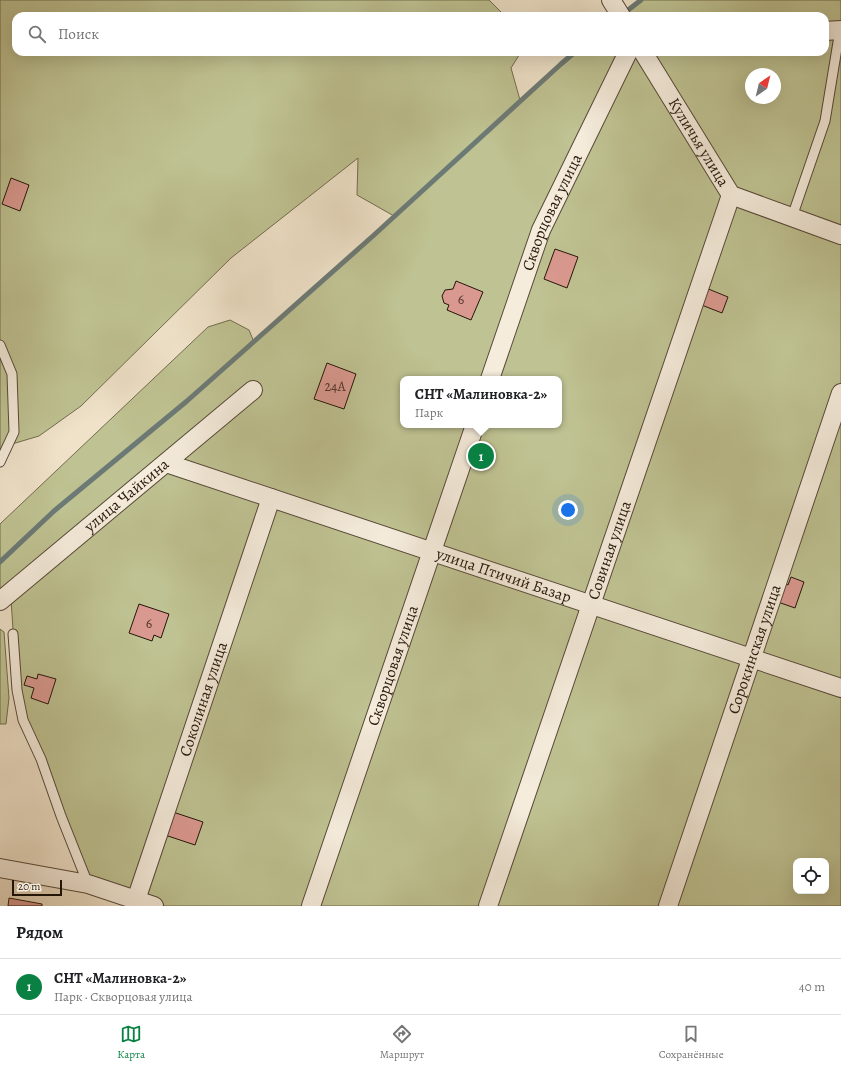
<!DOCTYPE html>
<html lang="ru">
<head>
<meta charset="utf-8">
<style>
	:root { --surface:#fff; --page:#f6f6f6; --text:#202124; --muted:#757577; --line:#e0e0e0; --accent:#0b8043 }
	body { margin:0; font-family:Alegreya,serif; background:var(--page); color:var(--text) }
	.controls { position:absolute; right:12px; bottom:12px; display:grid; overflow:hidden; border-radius:8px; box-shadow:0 4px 16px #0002 }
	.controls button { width:36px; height:36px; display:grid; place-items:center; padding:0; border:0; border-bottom:1px solid var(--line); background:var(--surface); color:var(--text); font:20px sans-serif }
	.compass { position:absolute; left:745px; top:68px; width:36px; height:36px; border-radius:50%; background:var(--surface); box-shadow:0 4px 16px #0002; rotate:35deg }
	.scale { position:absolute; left:12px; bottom:10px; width:50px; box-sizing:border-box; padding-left:4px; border:2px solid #241609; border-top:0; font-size:11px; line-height:14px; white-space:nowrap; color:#241609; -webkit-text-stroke:3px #f5ecdc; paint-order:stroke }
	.you { position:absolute; left:568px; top:510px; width:14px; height:14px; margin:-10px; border:3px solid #fff; border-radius:50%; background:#1a73e8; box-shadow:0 0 0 6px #1a73e833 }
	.badge { display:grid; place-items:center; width:26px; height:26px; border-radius:50%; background:var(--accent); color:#fff; font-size:13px; font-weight:700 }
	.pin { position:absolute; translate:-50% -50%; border:2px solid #fff; box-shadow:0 1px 4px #0006 }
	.popup { position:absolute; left:400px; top:376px; width:162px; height:52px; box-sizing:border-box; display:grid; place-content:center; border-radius:8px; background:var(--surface); filter:drop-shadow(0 1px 3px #0005); font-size:13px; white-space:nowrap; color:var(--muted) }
	.popup b { font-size:15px; color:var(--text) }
	.popup::after { content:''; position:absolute; left:50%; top:100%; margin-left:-8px; border:8px solid transparent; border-top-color:var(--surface) }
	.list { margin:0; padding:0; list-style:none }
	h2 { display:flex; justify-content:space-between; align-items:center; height:52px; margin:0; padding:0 16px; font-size:17px }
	h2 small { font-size:13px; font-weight:400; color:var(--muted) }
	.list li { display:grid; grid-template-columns:26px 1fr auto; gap:12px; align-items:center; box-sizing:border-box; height:56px; padding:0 16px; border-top:1px solid var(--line) }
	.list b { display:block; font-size:15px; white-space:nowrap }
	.list p { margin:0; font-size:13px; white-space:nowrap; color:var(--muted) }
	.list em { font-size:13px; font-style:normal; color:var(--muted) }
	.icon { flex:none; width:22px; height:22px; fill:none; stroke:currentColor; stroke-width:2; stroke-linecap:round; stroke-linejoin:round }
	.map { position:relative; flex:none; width:841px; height:906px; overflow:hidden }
	.search { position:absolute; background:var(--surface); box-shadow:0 4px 16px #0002; left:12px; right:12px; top:12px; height:44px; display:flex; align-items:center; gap:10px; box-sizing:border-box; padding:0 14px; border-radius:12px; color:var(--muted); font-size:15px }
	.sheet { height:108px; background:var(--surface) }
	nav { display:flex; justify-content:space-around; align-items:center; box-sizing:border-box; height:56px; border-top:1px solid var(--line); background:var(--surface); font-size:11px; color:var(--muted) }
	nav a { display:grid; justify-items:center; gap:2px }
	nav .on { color:var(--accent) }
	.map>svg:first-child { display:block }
	.green { fill:#bfc292; stroke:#726c4e; fill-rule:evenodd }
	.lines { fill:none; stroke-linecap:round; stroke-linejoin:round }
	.stream { stroke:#6c7a76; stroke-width:5 }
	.building { fill:#da9990; stroke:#241609 }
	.lane-casing { stroke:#574939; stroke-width:11 }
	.street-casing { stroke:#574939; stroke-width:20 }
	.lane { stroke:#f5ecdc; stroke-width:9 }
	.street { stroke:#f5ecdc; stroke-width:18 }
	.labels { text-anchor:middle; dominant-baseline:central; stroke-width:3; stroke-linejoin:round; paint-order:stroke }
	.number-label { font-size:14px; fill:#52372b }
	.street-label { font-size:16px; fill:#241609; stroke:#f5ecdc }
</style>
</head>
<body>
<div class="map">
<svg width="841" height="906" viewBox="0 0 841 906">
	<rect width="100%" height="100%" fill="#efe2c9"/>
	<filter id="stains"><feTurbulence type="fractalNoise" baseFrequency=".005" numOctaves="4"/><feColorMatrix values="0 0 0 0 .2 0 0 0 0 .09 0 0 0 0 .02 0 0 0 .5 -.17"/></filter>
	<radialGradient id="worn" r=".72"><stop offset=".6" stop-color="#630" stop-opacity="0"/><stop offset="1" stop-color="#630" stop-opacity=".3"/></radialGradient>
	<!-- green -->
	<path class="green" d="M0 0H489L505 16H16V52H521L511 68 520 100 575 52H825V16H621L641 0H841V906H154L88 884 61 816 17 690 10 584 0 593V524L208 327 230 320 249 330 254 342 394 216 357 195 358 158 231 258 81 406 39 436 2 447 0 450ZM751 74H775V98H751ZM403 379H559V425H403ZM796 861H826V891H796Z
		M0 629 4 632 9 698 6 724H0Z"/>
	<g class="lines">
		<!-- stream -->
		<path class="stream" d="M623 14 641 0
			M0 562 54 511 187 401 374 235 561 64 575 52"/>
	</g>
	<!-- building -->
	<path class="building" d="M11 178 29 185 20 211 2 204Z
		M555 249 578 257 567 288 544 279Z
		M456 281 483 292 471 320 447 310 449 305 444 303 442 296 445 290 453 289Z
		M706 288 728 297 722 313 699 304Z
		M327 363 356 374 344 409 314 399Z
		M791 577 804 582 795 608 775 601 782 582 788 585Z
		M139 604 169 614 161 638 154 635 152 641 129 633Z
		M38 674 56 679 48 704 31 698 34 688 24 685 27 676 37 679Z
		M170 811 203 822 195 845 162 834Z
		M9 898 42 904V906H8Z"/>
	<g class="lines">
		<defs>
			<path id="lane" d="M792 217 825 121 840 30
				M0 345 12 374 14 432 0 462
				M13 634 17 690 23 720 41 759 61 816 88 884"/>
			<g id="street">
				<path d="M611 0 621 16"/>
				<path d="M825 31 841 30"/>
				<path id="s1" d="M643 52 731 195 841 235"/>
				<path id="s2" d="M490 379 541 230 628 52"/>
				<path id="s3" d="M166 463 841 688"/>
				<path id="s4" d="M0 601 253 390"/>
				<path d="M0 868 88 884 154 906"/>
				<path id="s5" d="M136 900 271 498"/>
				<path id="s6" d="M311 906 475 425"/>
				<path id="s7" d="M488 906 731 195"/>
				<path id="s8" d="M668 906 841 393"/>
			</g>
		</defs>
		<!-- lane casing -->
		<use href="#lane" class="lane-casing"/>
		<!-- street casing -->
		<use href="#street" class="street-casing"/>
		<!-- lane -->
		<use href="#lane" class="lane"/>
		<!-- street -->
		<use href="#street" class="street"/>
	</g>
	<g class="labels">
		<!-- number labels -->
		<g class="number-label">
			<text x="461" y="299">6</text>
			<text x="335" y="386">24А</text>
			<text x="149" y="623">6</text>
		</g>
		<!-- street labels -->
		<g class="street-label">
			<text stroke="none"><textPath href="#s1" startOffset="106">Куличья улица</textPath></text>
			<text stroke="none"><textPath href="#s2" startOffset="178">Скворцовая улица</textPath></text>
			<text stroke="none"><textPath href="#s4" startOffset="165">улица Чайкина</textPath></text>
			<text stroke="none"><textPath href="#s7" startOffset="376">Совиная улица</textPath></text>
			<text stroke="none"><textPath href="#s3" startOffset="356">улица Птичий Базар</textPath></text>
			<text stroke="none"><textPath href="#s8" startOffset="271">Сорокинская улица</textPath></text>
			<text stroke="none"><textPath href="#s6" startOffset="254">Скворцовая улица</textPath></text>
			<text stroke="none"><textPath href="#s5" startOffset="212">Соколиная улица</textPath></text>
		</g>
	</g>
	<rect width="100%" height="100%" filter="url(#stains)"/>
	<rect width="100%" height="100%" fill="url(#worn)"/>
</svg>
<div class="controls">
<button><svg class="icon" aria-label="locate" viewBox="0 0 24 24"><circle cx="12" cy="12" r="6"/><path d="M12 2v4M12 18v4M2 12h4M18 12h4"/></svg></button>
</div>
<svg class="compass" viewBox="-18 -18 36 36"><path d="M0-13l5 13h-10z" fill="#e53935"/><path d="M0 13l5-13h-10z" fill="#757577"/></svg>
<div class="scale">20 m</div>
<div class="you"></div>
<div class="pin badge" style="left:481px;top:456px">1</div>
<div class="popup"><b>СНТ «Малиновка-2»</b>Парк</div>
<div class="search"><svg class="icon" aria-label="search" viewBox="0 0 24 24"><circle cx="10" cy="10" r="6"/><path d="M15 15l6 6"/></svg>Поиск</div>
</div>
<section class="sheet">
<h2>Рядом<small></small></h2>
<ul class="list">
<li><span class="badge">1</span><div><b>СНТ «Малиновка-2»</b><p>Парк · Скворцовая улица</p></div><em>40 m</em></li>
</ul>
</section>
<nav>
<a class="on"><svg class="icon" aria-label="map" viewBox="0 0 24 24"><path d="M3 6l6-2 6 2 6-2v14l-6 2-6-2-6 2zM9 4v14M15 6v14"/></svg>Карта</a>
<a><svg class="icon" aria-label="directions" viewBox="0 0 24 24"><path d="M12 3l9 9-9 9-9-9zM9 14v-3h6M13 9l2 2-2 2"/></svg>Маршрут</a>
<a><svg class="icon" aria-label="saved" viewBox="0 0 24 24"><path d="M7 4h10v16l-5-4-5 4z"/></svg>Сохранённые</a>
</nav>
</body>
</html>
